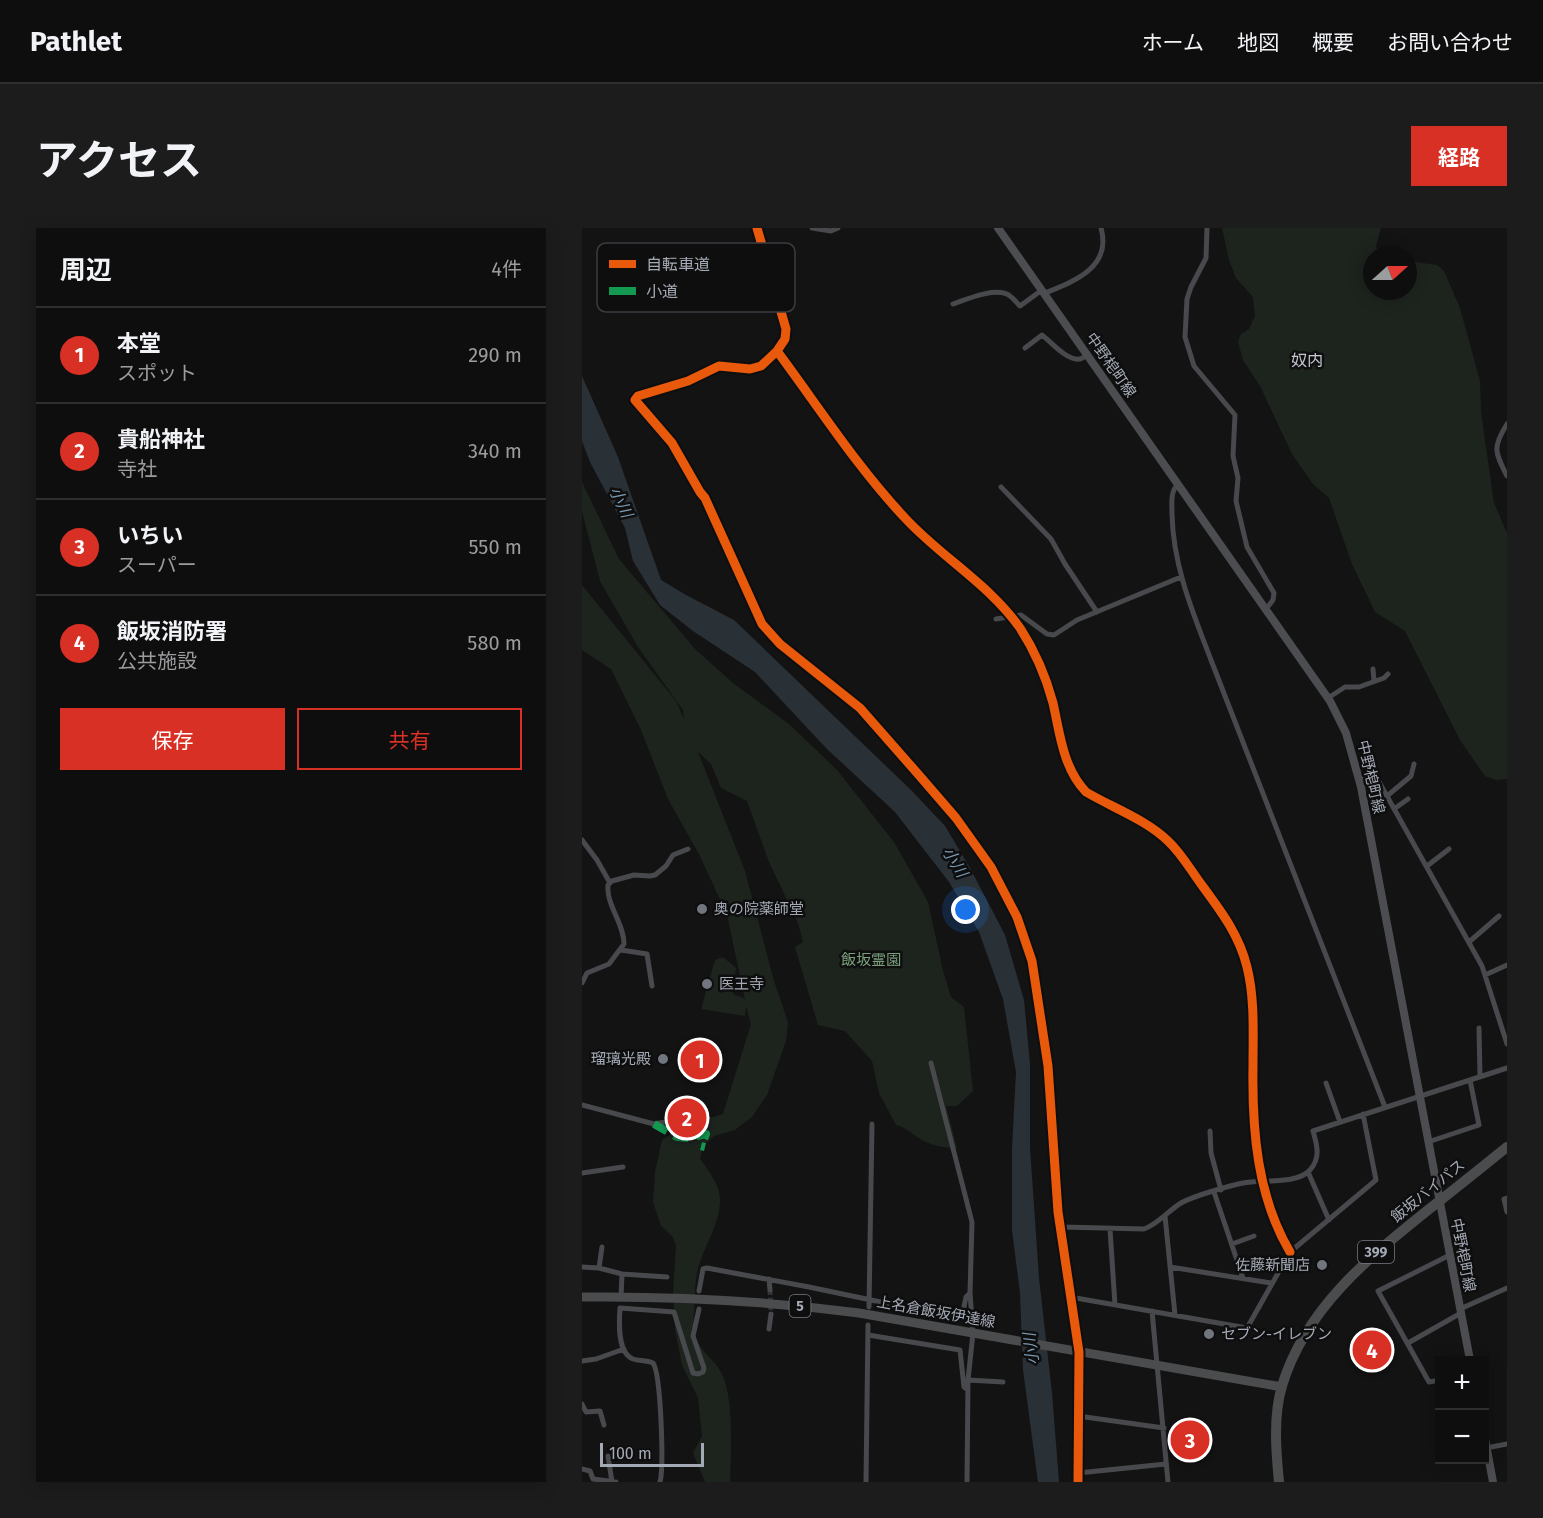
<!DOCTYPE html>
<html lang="ja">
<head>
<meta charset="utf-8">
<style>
	:root { --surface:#0e0e0f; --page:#1c1c1d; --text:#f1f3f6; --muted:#9b9c9e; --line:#2e2e2f; --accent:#d93025 }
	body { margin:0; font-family:"Fira Sans","Noto Sans JP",sans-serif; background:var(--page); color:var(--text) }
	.controls { position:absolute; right:18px; bottom:18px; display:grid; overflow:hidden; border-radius:0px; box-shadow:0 3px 15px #0003 }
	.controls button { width:54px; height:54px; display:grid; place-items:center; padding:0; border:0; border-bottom:2px solid var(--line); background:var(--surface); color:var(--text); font:30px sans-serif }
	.compass { position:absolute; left:781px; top:18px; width:54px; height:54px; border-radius:50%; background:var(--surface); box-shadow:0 3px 15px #0003; rotate:69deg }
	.scale { position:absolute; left:18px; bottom:15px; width:104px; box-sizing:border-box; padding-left:6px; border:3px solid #a4aab5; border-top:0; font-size:16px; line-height:21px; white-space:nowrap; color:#a4aab5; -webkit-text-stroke:4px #0e0e0f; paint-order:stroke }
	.you { position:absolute; left:384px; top:682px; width:21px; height:21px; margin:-15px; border:4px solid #fff; border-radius:50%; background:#1a73e8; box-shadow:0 0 0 9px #1a73e833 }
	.badge { display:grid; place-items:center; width:39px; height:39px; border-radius:50%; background:var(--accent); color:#fff; font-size:20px; font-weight:700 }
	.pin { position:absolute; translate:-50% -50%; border:3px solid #fff; box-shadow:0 2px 6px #0006 }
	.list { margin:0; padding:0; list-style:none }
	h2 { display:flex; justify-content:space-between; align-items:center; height:78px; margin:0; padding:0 24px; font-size:26px }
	h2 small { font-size:20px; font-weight:400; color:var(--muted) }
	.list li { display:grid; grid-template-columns:39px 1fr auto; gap:18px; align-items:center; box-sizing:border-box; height:96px; padding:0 24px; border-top:2px solid var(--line) }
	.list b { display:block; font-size:22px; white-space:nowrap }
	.list p { margin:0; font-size:20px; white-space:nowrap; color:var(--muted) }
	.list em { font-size:20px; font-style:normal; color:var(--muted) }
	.actions { display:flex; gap:12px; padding:18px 24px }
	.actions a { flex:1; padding:14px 0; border:2px solid var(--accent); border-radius:0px; text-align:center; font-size:21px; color:var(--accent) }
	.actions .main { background:var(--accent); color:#fff }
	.map { position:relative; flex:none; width:925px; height:1254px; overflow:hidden; border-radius:0px }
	header { display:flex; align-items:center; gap:36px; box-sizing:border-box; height:84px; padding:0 30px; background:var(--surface); border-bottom:2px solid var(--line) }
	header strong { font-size:28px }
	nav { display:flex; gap:33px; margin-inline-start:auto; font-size:21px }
	.intro { display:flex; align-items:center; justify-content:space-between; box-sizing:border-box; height:144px; padding:0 36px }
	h1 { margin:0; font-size:42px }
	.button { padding:15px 27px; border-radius:0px; background:var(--accent); color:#fff; font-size:21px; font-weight:700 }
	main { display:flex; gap:36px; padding:0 36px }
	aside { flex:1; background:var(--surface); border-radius:0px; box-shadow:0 3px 15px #0003 }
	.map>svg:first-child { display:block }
	.green { fill:#1d241e }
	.water { fill:#293137 }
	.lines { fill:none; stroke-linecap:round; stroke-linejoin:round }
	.street-tunnel { stroke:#303134; stroke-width:5; stroke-dasharray:5 2.5; stroke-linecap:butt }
	.street { stroke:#48494c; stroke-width:5 }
	.secondary { stroke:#4c4d50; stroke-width:8 }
	.primary { stroke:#4a4c4e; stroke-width:9 }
	.highway { stroke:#4a4c4e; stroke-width:10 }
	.quiet { stroke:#139951; stroke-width:8; stroke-dasharray:15 8; stroke-linecap:butt }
	.cycleway-casing { stroke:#0e0e0f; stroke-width:13 }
	.cycleway { stroke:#e8590c; stroke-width:9 }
	.poi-dot { fill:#71757d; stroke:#0e0e0f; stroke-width:2 }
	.labels { text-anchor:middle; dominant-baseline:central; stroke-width:5; stroke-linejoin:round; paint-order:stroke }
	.shield { fill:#0e0e0f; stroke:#777b83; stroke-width:1.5 }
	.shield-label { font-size:14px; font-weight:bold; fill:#a4aab5 }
	.street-label { font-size:15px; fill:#a4aab5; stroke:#0e0e0f }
	.poi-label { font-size:15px; fill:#a4aab5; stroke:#0e0e0f; text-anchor:start }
	.park-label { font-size:15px; fill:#7ba07c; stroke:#0e0e0f }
	.neighbourhood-label { font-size:16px; fill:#c5c9d1; stroke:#0e0e0f }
	.water-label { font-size:16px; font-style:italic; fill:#7a99b1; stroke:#0e0e0f }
	.key { fill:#0e0e0f; stroke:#3b3d41; stroke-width:1.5 }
	.key-label { font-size:16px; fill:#a4aab5 }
</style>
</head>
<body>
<header>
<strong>Pathlet</strong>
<nav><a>ホーム</a><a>地図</a><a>概要</a><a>お問い合わせ</a></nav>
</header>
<div class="intro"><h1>アクセス</h1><a class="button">経路</a></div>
<main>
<aside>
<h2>周辺<small>4件</small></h2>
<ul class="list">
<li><span class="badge">1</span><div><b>本堂</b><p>スポット</p></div><em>290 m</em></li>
<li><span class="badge">2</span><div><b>貴船神社</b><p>寺社</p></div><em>340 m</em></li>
<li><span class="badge">3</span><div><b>いちい</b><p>スーパー</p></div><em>550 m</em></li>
<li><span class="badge">4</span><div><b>飯坂消防署</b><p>公共施設</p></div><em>580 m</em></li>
</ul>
<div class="actions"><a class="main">保存</a><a>共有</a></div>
</aside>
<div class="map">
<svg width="925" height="1254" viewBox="0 0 925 1254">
	<rect width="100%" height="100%" fill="#131314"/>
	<!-- green -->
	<path class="green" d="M640 0H799L794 18 797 27H790V63H826V33L855 37 862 43 878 80 898 153 899 184 912 275 925 305V551L914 552 903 548 878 512 823 403 793 384 770 336 747 270 731 256 710 226 678 158 661 132 656 114 659 106 667 101 673 88 671 69 654 50 647 32Z
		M0 254 37 331 113 421 151 455 207 496 255 542 312 614 346 674 361 743 369 769 382 779 391 863 375 878H364L375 920C364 920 350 918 340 912 331 907 324 899 314 897L297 865 290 833 263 803 236 797 213 719 221 714 216 695 187 634 165 573 139 560 129 536 116 524 163 643 192 753 206 794 204 813 185 867 170 889 153 902 132 908 121 918 118 931C126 942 138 957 138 971 138 998 120 1020 115 1045 113 1053 111 1097 112 1105 115 1121 133 1131 140 1146 152 1172 149 1224 148 1254H123L111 1225 120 1208 116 1170 100 1137 93 1101 91 1064 94 1017 90 1008 79 998 71 974 73 944 80 912 117 889H132L141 886 169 796 164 778 163 788 119 781 133 732 141 729 154 740 151 766 163 771 145 687 118 628 86 571 59 502 29 441 0 422V357L94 473 102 491 101 482 56 419 18 353 0 283Z"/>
	<!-- water -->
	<path class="water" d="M0 148 36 229 79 352 104 367 152 392 330 563 363 598 388 640 423 707 442 772 448 836V920L457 1050 470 1165 477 1254H456L441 1142 438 1065 430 1002V921L434 844 421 771 397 704 367 654 313 584 245 521 173 444 111 403 78 377 51 333 43 300 8 234 0 213Z"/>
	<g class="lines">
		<!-- street-tunnel -->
		<path class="street-tunnel" d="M188 1062 189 1086"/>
		<!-- street -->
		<path class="street" d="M175 0 204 101 203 111 195 123 179 138 168 141 137 138 106 153 56 168 53 172 90 215 118 264 123 270 180 396 198 416 278 480 336 546 374 590 409 639 435 689 450 733 466 838 476 984 497 1124 496 1254
			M230 0 249 3 256 0
			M625 0 624 30 609 59 605 71 603 109 612 138 653 187 651 228 656 250 654 273 665 319 692 365 691 372 684 381
			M463 65C493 53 530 39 519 0
			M371 76C385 71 415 58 428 68 431 70 435 75 438 78L460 62
			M443 120 460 107C468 113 485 133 497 131 500 131 503 128 506 126
			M195 123C236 178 275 239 323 290 359 329 407 356 438 400 453 423 464 449 471 475 478 506 481 540 504 564 531 580 563 591 586 613 599 625 608 641 619 656 638 682 657 706 665 739 673 771 671 806 671 839 670 902 675 968 708 1024
			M925 196C910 220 913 224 925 248
			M596 256C588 264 590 275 590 286 591 338 611 385 629 432L803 879
			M419 259 469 311 483 336 515 384
			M414 391 439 387 465 406 472 407 495 392 599 349
			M791 441 792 453
			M746 470 763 459H777L802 450 806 446
			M787 536 900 738 925 816
			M777 552 793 547
			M805 568 829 548 832 536
			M812 581 826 571
			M0 612 15 632 28 655
			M845 638 867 621
			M887 714 917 688
			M39 722 65 726 70 758
			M903 747 925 737
			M0 755 5 745 27 736 42 716C42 695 24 677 26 657L30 653 52 647 68 648 73 647 84 638 91 627 106 621
			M897 800 898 849
			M349 835 390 994 388 1065 391 1105 386 1152 385 1254
			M744 855 758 894
			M0 877 72 896 101 891
			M628 903 629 925 639 962
			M846 914 897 897 888 852
			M726 944 747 992
			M0 945 41 939
			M632 964 661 1050
			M925 970 922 971 925 984
			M583 988 593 1087
			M480 999 562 1001C576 996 586 983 599 975 611 968 647 958 661 955 678 951 715 957 728 942 739 930 735 917 731 903L925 840
			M528 1001 533 1077
			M650 1016 672 1008
			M0 1039 17 1040 40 1046 85 1049
			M588 1039 689 1055
			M17 1040 20 1019
			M187 1051 188 1062
			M117 1063 121 1041 125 1040 227 1059 375 1090 380 1088 384 1069 388 1065
			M39 1069 40 1046
			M488 1069 665 1100 708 1024 794 952 781 886
			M287 1079 290 896
			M878 1081 925 1060
			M570 1083 586 1254
			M187 1101 189 1086
			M286 1107 378 1122 382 1159 386 1162
			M826 1115 879 1085
			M0 1133 14 1131 42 1121
			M386 1152 421 1154
			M858 1152 847 1154 796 1063 868 1027
			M0 1176 4 1184 18 1183 22 1197
			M496 1188 582 1200
			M904 1220 925 1216
			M26 1228 30 1254
			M0 1241 8 1243 11 1251 34 1254
			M496 1245 584 1236
			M78 1254C82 1239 79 1146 71 1135 64 1132 57 1133 51 1131 35 1125 37 1094 38 1080L92 1084 111 1145 116 1146 121 1144 122 1140 111 1108 117 1081
			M284 1254 286 1097"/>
		<!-- secondary -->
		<path class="secondary" d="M416 0 748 473 764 505 779 559 888 1132
			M903 1211 911 1254"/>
		<!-- primary -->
		<path class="primary" d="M0 1069C93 1068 185 1073 277 1085L700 1159"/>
		<!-- highway -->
		<path class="highway" d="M697 1254C694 1224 691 1188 700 1158 723 1081 786 1030 846 982 873 961 899 940 925 919"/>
		<!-- quiet -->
		<path class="quiet" d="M72 896 95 909 108 910 124 906 119 918 123 919"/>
		<defs>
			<path id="cycleway" d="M175 0 204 101 203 111 195 123 179 138 168 141 137 138 106 153 56 168 53 172 90 215 118 264 123 270 180 396 198 416 278 480 336 546 374 590 409 639 435 689 450 733 466 838 476 984 497 1124 496 1254
				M195 123C236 178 275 239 323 290 359 329 407 356 438 400 453 423 464 449 471 475 478 506 481 540 504 564 531 580 563 591 586 613 599 625 608 641 619 656 638 682 657 706 665 739 673 771 671 806 671 839 670 902 675 968 708 1024"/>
		</defs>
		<!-- cycleway casing -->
		<use href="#cycleway" class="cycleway-casing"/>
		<!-- cycleway -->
		<use href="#cycleway" class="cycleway"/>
	</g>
	<!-- markers -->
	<g class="poi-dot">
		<circle cx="120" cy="681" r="6"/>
		<circle cx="125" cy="756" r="6"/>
		<circle cx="81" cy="831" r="6"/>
		<circle cx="740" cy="1037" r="6"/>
		<circle cx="627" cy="1106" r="6"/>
	</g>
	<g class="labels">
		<!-- shield labels -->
		<g class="shield">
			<rect x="776" y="1013" width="36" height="22" rx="4.5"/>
			<rect x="207.5" y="1067" width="21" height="22" rx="4.5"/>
		</g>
		<g class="shield-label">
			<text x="794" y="1024">399</text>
			<text x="218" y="1078">5</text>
		</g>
		<!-- street labels -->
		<g class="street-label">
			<text transform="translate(529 137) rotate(55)">中野梍町線</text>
			<text transform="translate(789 549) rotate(77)">中野梍町線</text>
			<text transform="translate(846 963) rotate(-39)">飯坂バイパス</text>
			<text transform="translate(881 1027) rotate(79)">中野梍町線</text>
			<text transform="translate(354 1084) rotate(10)">上名倉飯坂伊達線</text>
		</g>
		<!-- poi labels -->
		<g class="poi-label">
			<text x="132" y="681">奥の院薬師堂</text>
			<text x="137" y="756">医王寺</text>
			<text x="69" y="831" text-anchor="end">瑠璃光殿</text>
			<text x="728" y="1037" text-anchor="end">佐藤新聞店</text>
			<text x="639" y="1106">セブン-イレブン</text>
		</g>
		<!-- park labels -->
		<g class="park-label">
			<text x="289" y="732">飯坂霊園</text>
		</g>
		<!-- neighbourhood labels -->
		<g class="neighbourhood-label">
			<text x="725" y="132">奴内</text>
		</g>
		<!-- water labels -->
		<g class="water-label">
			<text transform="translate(39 274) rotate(64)">小川</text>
			<text transform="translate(373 634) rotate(58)">小川</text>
			<text transform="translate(449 1121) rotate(-97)">小川</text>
		</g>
	</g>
	<!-- legend -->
	<rect x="15" y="15" width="198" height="69" rx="9" class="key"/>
	<rect x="27" y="32" width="27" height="8" fill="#e8590c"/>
	<rect x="27" y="59" width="27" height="8" fill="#139951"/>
	<g class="key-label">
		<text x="64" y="42">自転車道</text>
		<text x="64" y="69">小道</text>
	</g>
</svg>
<div class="controls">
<button>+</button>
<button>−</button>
</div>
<svg class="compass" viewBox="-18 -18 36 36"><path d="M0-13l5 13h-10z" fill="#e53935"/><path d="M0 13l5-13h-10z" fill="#9b9c9e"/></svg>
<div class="scale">100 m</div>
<div class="you"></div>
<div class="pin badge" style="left:118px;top:832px">1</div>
<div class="pin badge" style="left:105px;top:890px">2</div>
<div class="pin badge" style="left:608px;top:1212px">3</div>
<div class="pin badge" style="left:790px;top:1122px">4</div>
</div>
</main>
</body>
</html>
